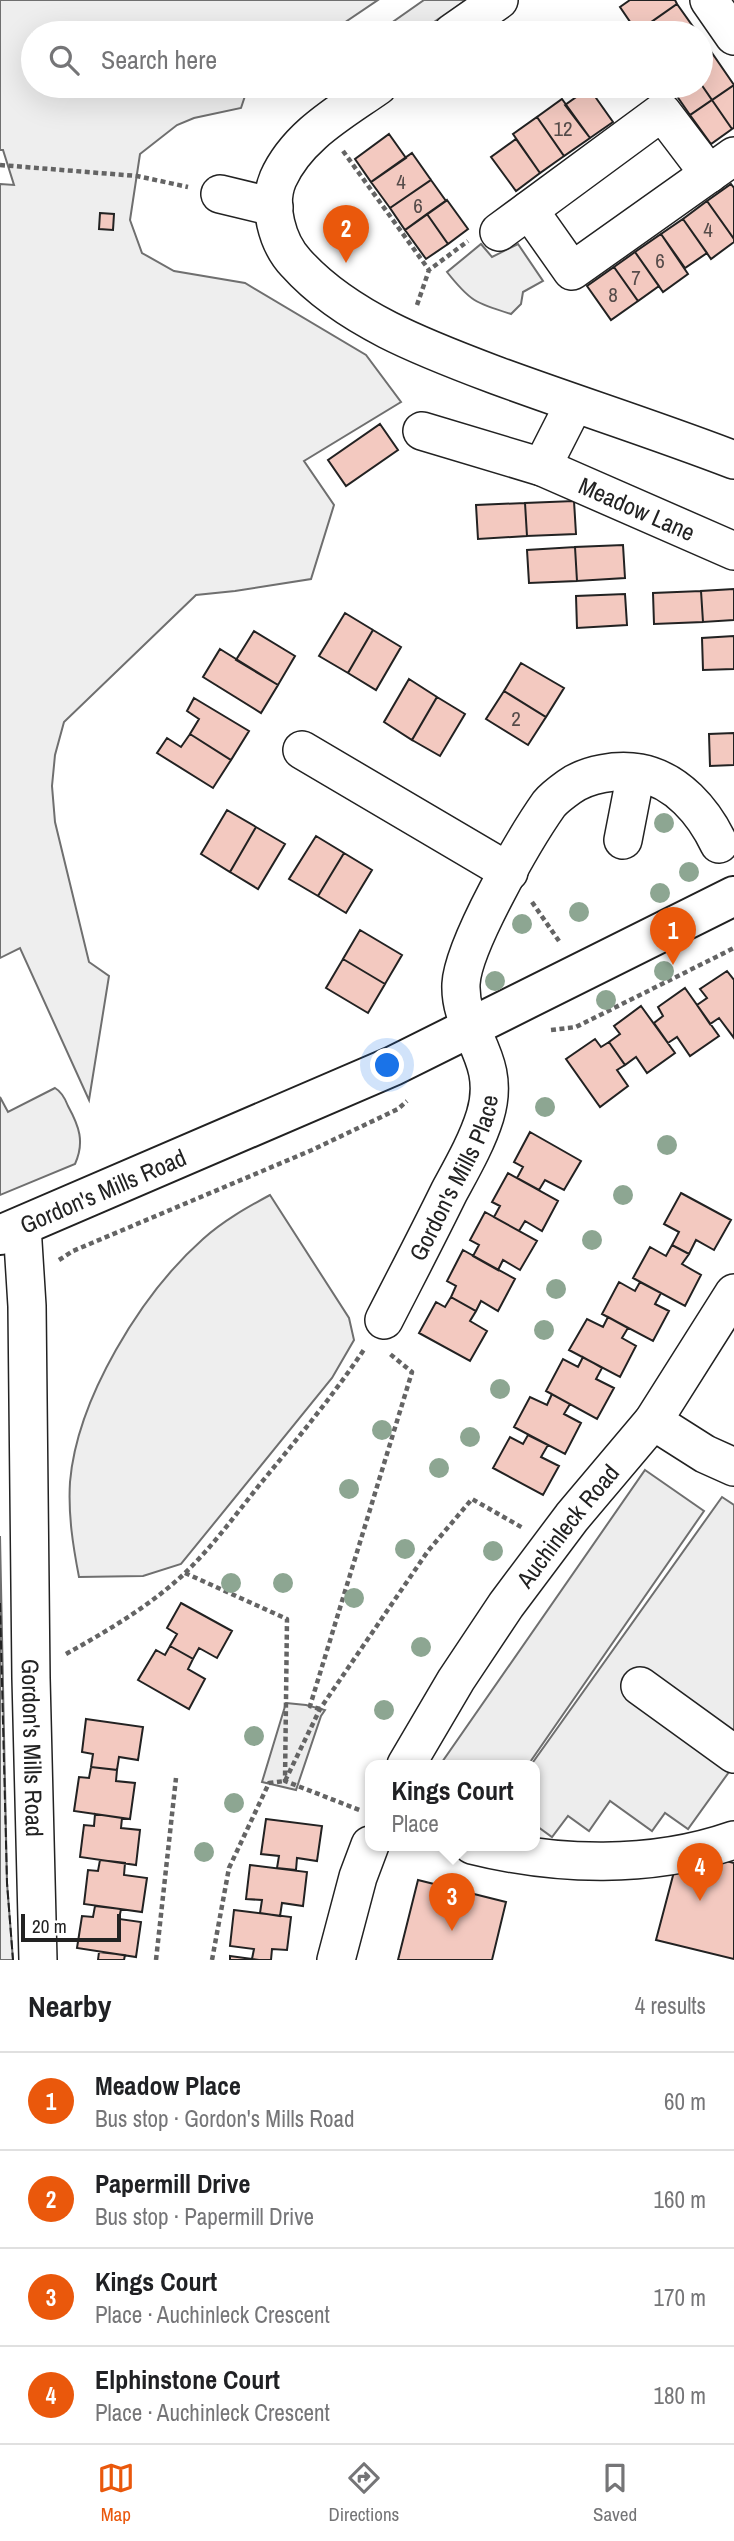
<!DOCTYPE html>
<html lang="en">
<head>
<meta charset="utf-8">
<style>
	:root { --surface:#fff; --page:#f6f6f6; --text:#202124; --muted:#757577; --line:#e0e0e0; --accent:#ea580c }
	body { margin:0; font-family:"Archivo Narrow",sans-serif; background:var(--page); color:var(--text) }
	.scale { position:absolute; left:21px; bottom:18px; width:100px; box-sizing:border-box; padding-left:7px; border:4px solid #222; border-top:0; font-size:19px; line-height:24px; white-space:nowrap; color:#222; -webkit-text-stroke:5px #fff; paint-order:stroke }
	.you { position:absolute; left:388px; top:1066px; width:24px; height:24px; margin:-18px; border:5px solid #fff; border-radius:50%; background:#1a73e8; box-shadow:0 0 0 10px #1a73e833 }
	.badge { display:grid; place-items:center; width:46px; height:46px; border-radius:50%; background:var(--accent); color:#fff; font-size:23px; font-weight:700 }
	.pin { position:absolute; translate:-50% -58px; filter:drop-shadow(0 2px 4px #0008) }
	.pin::after { content:''; position:absolute; top:37px; width:24px; height:21px; background:inherit; clip-path:polygon(0 0,100% 0,50% 100%) }
	.popup { position:absolute; left:365px; top:1760px; width:175px; height:91px; box-sizing:border-box; display:grid; place-content:center; border-radius:14px; background:var(--surface); filter:drop-shadow(0 2px 5px #0005); font-size:23px; white-space:nowrap; color:var(--muted) }
	.popup b { font-size:26px; color:var(--text) }
	.popup::after { content:''; position:absolute; left:50%; top:100%; margin-left:-14px; border:14px solid transparent; border-top-color:var(--surface) }
	.list { margin:0; padding:0; list-style:none }
	h2 { display:flex; justify-content:space-between; align-items:center; height:91px; margin:0; padding:0 28px; font-size:30px }
	h2 small { font-size:23px; font-weight:400; color:var(--muted) }
	.list li { display:grid; grid-template-columns:46px 1fr auto; gap:21px; align-items:center; box-sizing:border-box; height:98px; padding:0 28px; border-top:2px solid var(--line) }
	.list b { display:block; font-size:26px; white-space:nowrap }
	.list p { margin:0; font-size:23px; white-space:nowrap; color:var(--muted) }
	.list em { font-size:23px; font-style:normal; color:var(--muted) }
	.icon { flex:none; width:38px; height:38px; fill:none; stroke:currentColor; stroke-width:2; stroke-linecap:round; stroke-linejoin:round }
	.map { position:relative; flex:none; width:734px; height:1960px; overflow:hidden }
	.search { position:absolute; background:var(--surface); box-shadow:0 7px 28px #0002; left:21px; right:21px; top:21px; height:77px; display:flex; align-items:center; gap:18px; box-sizing:border-box; padding:0 24px; border-radius:38px; color:var(--muted); font-size:26px }
	.sheet { height:483px; background:var(--surface) }
	nav { display:flex; justify-content:space-around; align-items:center; box-sizing:border-box; height:98px; border-top:2px solid var(--line); background:var(--surface); font-size:19px; color:var(--muted) }
	nav a { display:grid; justify-items:center; gap:4px }
	nav .on { color:var(--accent) }
	.map>svg:first-child { display:block }
	.green { fill:#eee; stroke:#6f6f6f; stroke-width:2 }
	.parking { fill:#ededed; stroke:#6f6f6f; stroke-width:2 }
	.building { fill:#f3c9c0; stroke:#222; stroke-width:2 }
	.lines { fill:none; stroke-linecap:round; stroke-linejoin:round }
	.minor-casing { stroke:#222; stroke-width:40 }
	.major-casing { stroke:#222; stroke-width:42 }
	.path { stroke:#646464; stroke-width:4.5; stroke-dasharray:5 3.5; stroke-linecap:butt }
	.minor { stroke:#fff; stroke-width:37 }
	.major { stroke:#fff; stroke-width:38 }
	.fence { stroke:#222; stroke-width:2; stroke-dasharray:9 3.5; stroke-linecap:butt }
	.tree { fill:#8da692 }
	.labels { text-anchor:middle; dominant-baseline:central; stroke-width:5; stroke-linejoin:round; paint-order:stroke }
	.number-label { font-size:21px; fill:#564c4a }
	.street-label { font-size:24px; fill:#222; stroke:#fff }
</style>
</head>
<body>
<div class="map">
<svg width="734" height="1960" viewBox="0 0 734 1960">
	<rect width="100%" height="100%" fill="#fff"/>
	<!-- green -->
	<path class="green" d="M0 0H378L329 33H33V86H253L247 90 241 108 194 118 177 125 140 154 130 220 142 253 174 271 245 283 366 355 401 402 304 461 334 505 311 579 235 591 196 595 64 722 55 755 52 786 55 822 89 962 109 976 89 1100 20 948 0 958V184L14 185 3 150H0Z
		M481 244 492 257 518 244 543 281 523 292 521 304 511 314C475 303 470 301 447 272Z
		M55 1088C62 1092 65 1098 68 1106 79 1126 85 1142 75 1164L0 1195V1097L8 1112Z
		M270 1195 349 1318 354 1340 332 1378 181 1564 143 1576 79 1577C73 1546 68 1515 70 1482 77 1399 141 1294 203 1239 223 1221 246 1208 270 1195Z
		M0 1536 7 1883 13 1960H0Z"/>
	<!-- parking -->
	<path class="parking" d="M424 0H466L418 33H377Z
		M645 1470 704 1511 528 1765H440Z
		M722 1497 734 1505V1765L688 1829 665 1813 652 1831 610 1801 589 1831 568 1816 552 1837 534 1824V1765H531Z
		M286 1703 306 1705 325 1710 321 1716 296 1790 262 1782Z"/>
	<!-- building -->
	<path class="building" d="M630 0H675L677 4 637 32 620 7Z
		M677 4 694 28 686 33H638L637 32Z
		M701 37 710 50 701 56Z
		M710 50 734 85 712 100 701 84V56Z
		M701 84 712 100 690 115 670 86Z
		M734 85V128L732 129 712 100Z
		M589 88 613 122 590 138 565 105Z
		M562 99 590 138 564 156 537 117Z
		M712 100 732 129 711 144 690 115Z
		M537 117 564 156 540 173 513 134Z
		M389 134 406 158 371 182 355 159Z
		M516 139 540 173 516 191 491 157Z
		M412 153 431 180 390 208 371 182Z
		M431 180 446 201 405 230 390 208Z
		M731 184 734 188V239L707 201Z
		M447 200 468 229 448 244 427 214Z
		M707 201 734 239V242L711 259 683 219Z
		M100 213 114 214 113 230 99 229Z
		M427 214 448 244 426 259 405 230Z
		M683 219 707 253 685 268 661 234Z
		M661 234 688 274 663 292 635 252Z
		M635 252 659 286 638 301 614 267Z
		M614 267 638 301 611 320 587 286Z
		M380 424 398 450 346 486 328 460Z
		M574 501 576 534 527 536 525 503Z
		M525 503 527 536 478 539 476 505Z
		M623 545 625 578 577 581 575 547Z
		M575 547 577 581 529 583 527 550Z
		M734 589V620L703 622 701 591Z
		M701 591 703 622 654 624 653 593Z
		M625 594 627 625 577 628 576 596Z
		M345 613 373 630 348 673 319 656Z
		M373 630 401 647 376 690 348 673Z
		M254 631 295 656 278 685 236 660Z
		M734 636V669L703 670 702 638Z
		M220 649 278 685 261 713 203 677Z
		M521 663 564 688 546 717 504 691Z
		M409 679 437 697 412 740 384 722Z
		M504 691 546 717 528 745 486 719Z
		M437 697 465 714 440 756 412 740Z
		M194 698 249 731 231 760 190 734 199 719 187 711Z
		M734 733V765L710 766 709 734Z
		M190 734 231 760 213 788 157 753 167 738 181 747Z
		M227 810 256 827 230 872 201 854Z
		M256 827 285 844 258 889 230 872Z
		M316 836 344 853 318 896 289 879Z
		M344 853 372 870 346 913 318 896Z
		M360 930 402 955 385 984 343 959Z
		M343 959 385 984 368 1013 326 988Z
		M727 971 734 980V1038L719 1018 710 1024 697 1005 707 998 700 989Z
		M685 988 719 1036 690 1056 677 1037 668 1043 654 1023 663 1016 658 1007Z
		M641 1006 675 1053 647 1073 636 1057 625 1065 609 1042 620 1034 614 1026Z
		M595 1039 601 1047 609 1042 625 1065 617 1070 628 1086 600 1107 566 1059Z
		M530 1132 581 1161 564 1190 545 1180 539 1190 517 1178 523 1167 514 1162Z
		M508 1173 558 1201 542 1231 525 1221 519 1231 494 1217 500 1206 492 1202Z
		M681 1193 731 1220 714 1250 696 1240 689 1254 672 1245 679 1232 664 1224Z
		M485 1212 537 1241 520 1270 503 1260 498 1270 473 1256 479 1245 470 1240Z
		M672 1245 689 1254 682 1264 701 1275 685 1306 633 1278 650 1247 666 1256Z
		M463 1250 515 1279 498 1311 481 1301 476 1311 451 1297 456 1286 447 1281Z
		M619 1282 635 1291 640 1282 661 1293 655 1304 669 1311 653 1341 602 1314Z
		M451 1297 476 1311 470 1321 487 1331 470 1361 419 1333 436 1302 445 1307Z
		M608 1317 628 1328 622 1338 636 1346 620 1377 569 1350 587 1319 603 1327Z
		M583 1357 602 1368 596 1379 614 1388 597 1419 546 1391 563 1359 578 1367Z
		M552 1394 570 1404 564 1414 581 1423 565 1454 514 1427 530 1397 547 1405Z
		M528 1435 548 1445 541 1457 559 1466 543 1495 493 1468 510 1437 523 1444Z
		M181 1603 232 1631 217 1658 199 1648 193 1659 170 1646 177 1634 167 1628Z
		M170 1646 193 1659 188 1669 205 1679 189 1709 138 1680 156 1650 165 1655Z
		M86 1719 143 1727 138 1760 119 1757 117 1770 91 1767 93 1754 82 1752Z
		M91 1767 117 1770 116 1781 135 1783 130 1819 74 1811 79 1777 89 1778Z
		M95 1814 122 1818 121 1828 140 1830 136 1865 80 1857 84 1825 94 1826Z
		M266 1819 322 1826 317 1861 297 1858 296 1870 277 1868 279 1856 261 1854Z
		M680 1849 734 1863V1959L656 1940Z
		M100 1860 125 1863 124 1875 147 1878 142 1912 84 1904 88 1870 98 1871Z
		M250 1865 307 1872 303 1906 282 1903 280 1916 260 1913 262 1900 246 1899Z
		M418 1880 506 1902 492 1960H398Z
		M95 1906 121 1909 119 1919 141 1922 136 1957 77 1948 82 1916 93 1917Z
		M234 1910 291 1917 287 1950 272 1949 271 1960H259L252 1959 254 1949 230 1946Z
		M99 1952 125 1955 124 1960H98Z
		M230 1956 252 1959 259 1960H230Z"/>
	<g class="lines">
		<defs>
			<g id="minor">
				<path d="M709 0 734 36"/>
				<path d="M452 33 499 0"/>
				<path d="M378 86C341 112 297 136 278 179 267 205 277 243 296 263 347 320 429 350 498 376 577 405 656 430 734 460"/>
				<path d="M220 194 274 207"/>
				<path d="M529 210 572 271 734 156"/>
				<path d="M499 232 662 112 709 174"/>
				<path id="s1" d="M422 431 542 467 734 551"/>
				<path d="M542 467 574 404"/>
				<path d="M302 750 509 872"/>
				<path d="M623 840 636 773"/>
				<path id="s2" d="M22 1226 27 1306 31 1678 38 1960"/>
				<path id="s3" d="M384 1320C406 1277 428 1235 449 1192 462 1168 477 1142 485 1116 503 1057 459 1033 461 984 463 945 525 838 549 804 554 798 562 792 569 787 587 774 617 769 640 773 677 780 704 812 719 844"/>
				<path d="M653 1421 705 1454 734 1467"/>
				<path d="M640 1686 734 1754"/>
				<path id="s4" d="M406 1765 456 1680 506 1605 572 1517 653 1421 734 1293"/>
				<path d="M472 1845C556 1866 651 1869 734 1840"/>
				<path d="M336 1960 358 1877 370 1845"/>
			</g>
			<g id="major">
				<path id="s5" d="M0 1235 393 1066 734 896"/>
			</g>
		</defs>
		<!-- minor casing -->
		<use href="#minor" class="minor-casing"/>
		<!-- major casing -->
		<use href="#major" class="major-casing"/>
		<!-- path -->
		<path class="path" d="M343 151 429 270
			M0 165 137 176 188 187
			M417 305 429 270 468 241
			M532 902 561 944
			M551 1030 576 1027 734 948
			M59 1260 73 1251 312 1150 398 1109 407 1101
			M185 1573 287 1619 285 1781 362 1811
			M66 1654C107 1631 150 1606 185 1573 213 1546 236 1514 261 1483 297 1439 333 1396 365 1348
			M320 1709 310 1706 412 1372 390 1354
			M156 1960 176 1778
			M212 1960 229 1868 269 1783 285 1781 320 1709 428 1551 472 1499 523 1528"/>
		<!-- minor -->
		<use href="#minor" class="minor"/>
		<!-- major -->
		<use href="#major" class="major"/>
		<!-- fence -->
		<path class="fence" d="M0 1603 7 1883 13 1960"/>
	</g>
	<!-- trees -->
	<g class="tree">
		<circle cx="664" cy="823" r="10"/>
		<circle cx="689" cy="872" r="10"/>
		<circle cx="660" cy="893" r="10"/>
		<circle cx="579" cy="912" r="10"/>
		<circle cx="522" cy="924" r="10"/>
		<circle cx="664" cy="971" r="10"/>
		<circle cx="495" cy="981" r="10"/>
		<circle cx="606" cy="1000" r="10"/>
		<circle cx="545" cy="1107" r="10"/>
		<circle cx="667" cy="1145" r="10"/>
		<circle cx="623" cy="1195" r="10"/>
		<circle cx="592" cy="1240" r="10"/>
		<circle cx="556" cy="1289" r="10"/>
		<circle cx="544" cy="1330" r="10"/>
		<circle cx="500" cy="1389" r="10"/>
		<circle cx="382" cy="1430" r="10"/>
		<circle cx="470" cy="1437" r="10"/>
		<circle cx="439" cy="1468" r="10"/>
		<circle cx="349" cy="1489" r="10"/>
		<circle cx="405" cy="1549" r="10"/>
		<circle cx="493" cy="1551" r="10"/>
		<circle cx="231" cy="1583" r="10"/>
		<circle cx="283" cy="1583" r="10"/>
		<circle cx="354" cy="1598" r="10"/>
		<circle cx="421" cy="1647" r="10"/>
		<circle cx="384" cy="1710" r="10"/>
		<circle cx="254" cy="1736" r="10"/>
		<circle cx="234" cy="1803" r="10"/>
		<circle cx="204" cy="1852" r="10"/>
	</g>
	<g class="labels">
		<!-- number labels -->
		<g class="number-label">
			<text x="563" y="128">12</text>
			<text x="401" y="181">4</text>
			<text x="418" y="205">6</text>
			<text x="708" y="229">4</text>
			<text x="660" y="260">6</text>
			<text x="636" y="277">7</text>
			<text x="613" y="294">8</text>
			<text x="516" y="718">2</text>
		</g>
		<!-- street labels -->
		<g class="street-label">
			<text stroke="none"><textPath href="#s1" startOffset="229">Meadow Lane</textPath></text>
			<text stroke="none"><textPath href="#s3" startOffset="159">Gordon's Mills Place</textPath></text>
			<text stroke="none"><textPath href="#s5" startOffset="112">Gordon's Mills Road</textPath></text>
			<text stroke="none"><textPath href="#s4" startOffset="289">Auchinleck Road</textPath></text>
			<text stroke="none"><textPath href="#s2" startOffset="522">Gordon's Mills Road</textPath></text>
		</g>
	</g>
</svg>
<div class="scale">20 m</div>
<div class="you"></div>
<div class="pin badge" style="left:673px;top:965px">1</div>
<div class="pin badge" style="left:346px;top:263px">2</div>
<div class="pin badge" style="left:452px;top:1931px">3</div>
<div class="popup"><b>Kings Court</b>Place</div>
<div class="pin badge" style="left:700px;top:1901px">4</div>
<div class="search"><svg class="icon" aria-label="search" viewBox="0 0 24 24"><circle cx="10" cy="10" r="6"/><path d="M15 15l6 6"/></svg>Search here</div>
</div>
<section class="sheet">
<h2>Nearby<small>4 results</small></h2>
<ul class="list">
<li><span class="badge">1</span><div><b>Meadow Place</b><p>Bus stop · Gordon's Mills Road</p></div><em>60 m</em></li>
<li><span class="badge">2</span><div><b>Papermill Drive</b><p>Bus stop · Papermill Drive</p></div><em>160 m</em></li>
<li><span class="badge">3</span><div><b>Kings Court</b><p>Place · Auchinleck Crescent</p></div><em>170 m</em></li>
<li><span class="badge">4</span><div><b>Elphinstone Court</b><p>Place · Auchinleck Crescent</p></div><em>180 m</em></li>
</ul>
</section>
<nav>
<a class="on"><svg class="icon" aria-label="map" viewBox="0 0 24 24"><path d="M3 6l6-2 6 2 6-2v14l-6 2-6-2-6 2zM9 4v14M15 6v14"/></svg>Map</a>
<a><svg class="icon" aria-label="directions" viewBox="0 0 24 24"><path d="M12 3l9 9-9 9-9-9zM9 14v-3h6M13 9l2 2-2 2"/></svg>Directions</a>
<a><svg class="icon" aria-label="saved" viewBox="0 0 24 24"><path d="M7 4h10v16l-5-4-5 4z"/></svg>Saved</a>
</nav>
</body>
</html>
